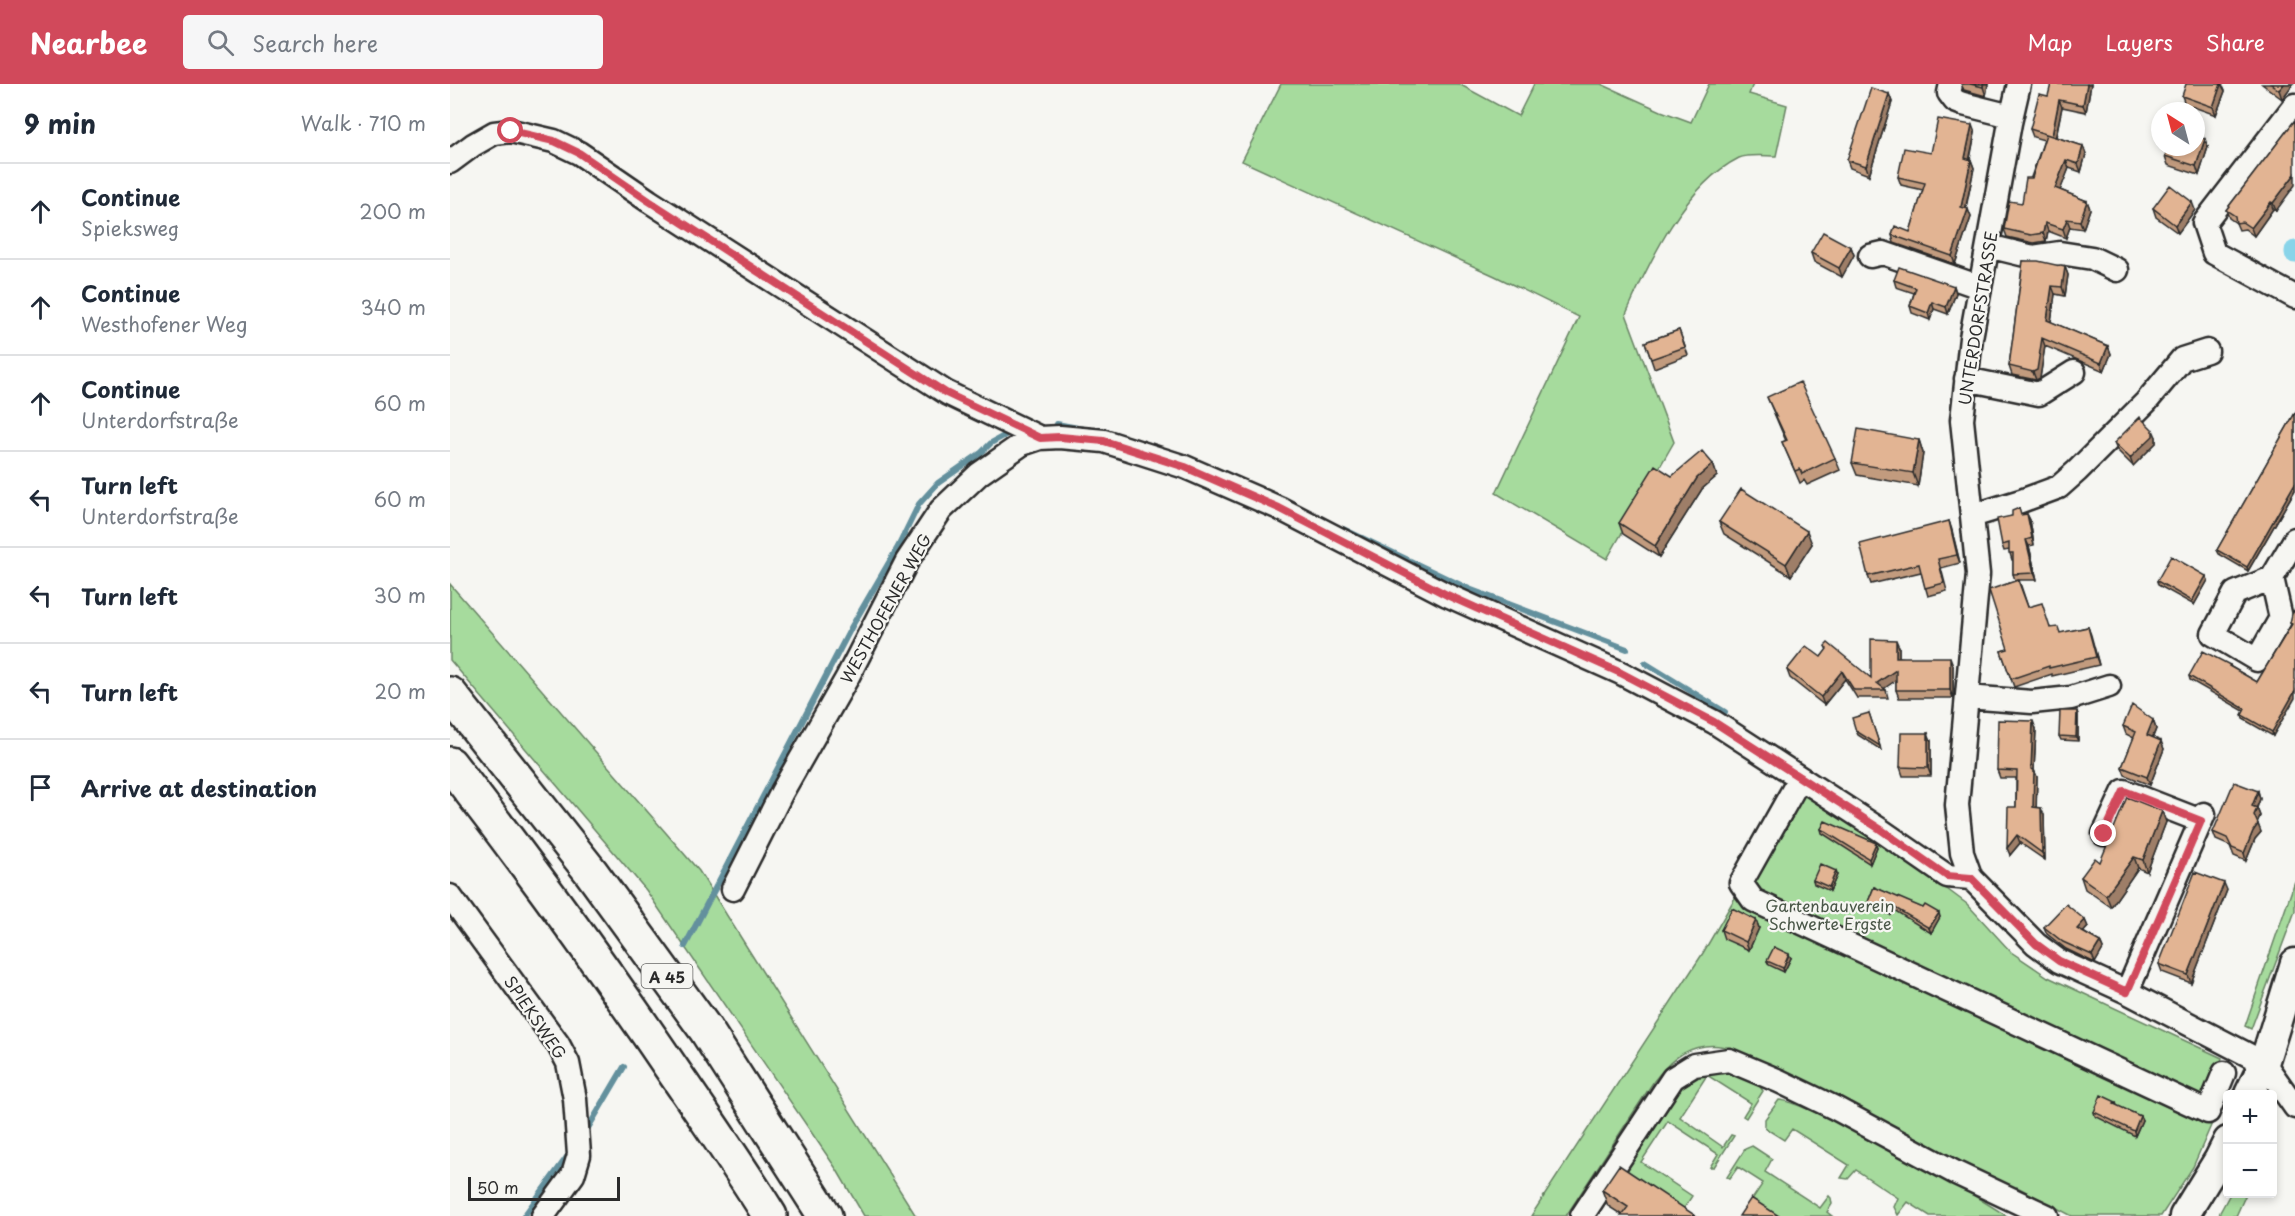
<!DOCTYPE html>
<html lang="en">
<head>
<meta charset="utf-8">
<style>
	:root { --surface:#fff; --page:#f6f6f7; --text:#1f2937; --muted:#747a83; --line:#e0e1e3; --accent:#d1495b }
	body { margin:0; font-family:"Playpen Sans",sans-serif; background:var(--page); color:var(--text) }
	.controls { position:absolute; right:18px; bottom:18px; display:grid; overflow:hidden; border-radius:6px; box-shadow:0 3px 9px #0003 }
	.controls button { width:54px; height:54px; display:grid; place-items:center; padding:0; border:0; border-bottom:2px solid var(--line); background:var(--surface); color:var(--text); font:30px sans-serif }
	.compass { position:absolute; left:1701px; top:18px; width:54px; height:54px; border-radius:50%; background:var(--surface); box-shadow:0 3px 9px #0003; rotate:324deg }
	.scale { position:absolute; left:18px; bottom:15px; width:152px; box-sizing:border-box; padding-left:6px; border:3px solid #2b2b2b; border-top:0; font-size:16px; line-height:21px; white-space:nowrap; color:#2b2b2b; -webkit-text-stroke:4px #f6f6f2; paint-order:stroke }
	.stop { position:absolute; width:18px; height:18px; margin:-14px; border:4px solid #d1495b; border-radius:50%; background:#fff }
	.stop.end { background:#d1495b; border-color:#fff; box-shadow:0 2px 6px #0008 }
	.list { margin:0; padding:0; list-style:none }
	h2 { display:flex; justify-content:space-between; align-items:center; height:78px; margin:0; padding:0 24px; font-size:26px }
	h2 small { font-size:20px; font-weight:400; color:var(--muted) }
	.list li { display:grid; grid-template-columns:39px 1fr auto; gap:18px; align-items:center; box-sizing:border-box; height:96px; padding:0 24px; border-top:2px solid var(--line) }
	.list b { display:block; font-size:22px; white-space:nowrap }
	.list p { margin:0; font-size:20px; white-space:nowrap; color:var(--muted) }
	.list em { font-size:20px; font-style:normal; color:var(--muted) }
	.icon { flex:none; width:33px; height:33px; fill:none; stroke:currentColor; stroke-width:2; stroke-linecap:round; stroke-linejoin:round }
	.map { position:relative; flex:none; width:1845px; height:1132px; overflow:hidden }
	header { display:flex; align-items:center; gap:36px; box-sizing:border-box; height:84px; padding:0 30px; background:var(--accent); color:#fff }
	header strong { font-size:28px }
	nav { display:flex; gap:33px; margin-inline-start:auto; font-size:21px }
	.search { width:420px; height:54px; background:var(--page); display:flex; align-items:center; gap:15px; box-sizing:border-box; padding:0 21px; border-radius:6px; color:var(--muted); font-size:22px }
	main { display:flex }
	aside { flex:1; background:var(--surface) }
	.map>svg:first-child { display:block }
	.green { fill:#a6db9d; stroke:#688364; stroke-width:1.5 }
	.lines { fill:none; stroke-linecap:round; stroke-linejoin:round }
	.stream { stroke:#63909d; stroke-width:6 }
	.canal { stroke:#89d4e9; stroke-width:21 }
	.minor-casing { stroke:#2b2b2b; stroke-width:27 }
	.major-casing { stroke:#2b2b2b; stroke-width:33 }
	.highway-casing { stroke:#2b2b2b; stroke-width:38 }
	.minor { stroke:#f6f6f2; stroke-width:22 }
	.major { stroke:#f6f6f2; stroke-width:28 }
	.highway { stroke:#f6f6f2; stroke-width:33 }
	.wall { fill:#c29b7e; stroke:#2b2b2b; stroke-width:1.5 }
	.shaded-wall { fill:#9e7e67; stroke:#2b2b2b; stroke-width:1.5 }
	.building { fill:#e2b493; stroke:#2b2b2b; stroke-width:1.5 }
	.route { stroke:#d1495b; stroke-width:8 }
	.labels { text-anchor:middle; dominant-baseline:central; stroke-width:4.5; stroke-linejoin:round; paint-order:stroke }
	.shield { fill:#f6f6f2; stroke:#686867; stroke-width:1.5 }
	.shield-label { font-size:15px; font-weight:bold; fill:#2b2b2b }
	.street-label { font-size:16px; fill:#2b2b2b; stroke:#f6f6f2 }
	.park-label { font-size:16px; fill:#4a5748; stroke:#f6f6f2 }
</style>
</head>
<body>
<header>
<strong>Nearbee</strong>
<div class="search"><svg class="icon" aria-label="search" viewBox="0 0 24 24"><circle cx="10" cy="10" r="6"/><path d="M15 15l6 6"/></svg>Search here</div>
<nav><a>Map</a><a>Layers</a><a>Share</a></nav>
</header>
<main>
<aside>
<h2>9 min<small>Walk · 710 m</small></h2>
<ul class="list">
<li><svg class="icon" aria-label="ahead" viewBox="0 0 24 24"><path d="M12 20V5M6 11l6-6 6 6"/></svg><div><b>Continue</b><p>Spieksweg</p></div><em>200 m</em></li>
<li><svg class="icon" aria-label="ahead" viewBox="0 0 24 24"><path d="M12 20V5M6 11l6-6 6 6"/></svg><div><b>Continue</b><p>Westhofener Weg</p></div><em>340 m</em></li>
<li><svg class="icon" aria-label="ahead" viewBox="0 0 24 24"><path d="M12 20V5M6 11l6-6 6 6"/></svg><div><b>Continue</b><p>Unterdorfstraße</p></div><em>60 m</em></li>
<li><svg class="icon" aria-label="left" viewBox="0 0 24 24"><path d="M17 20v-9H6M10 6l-5 5 5 5"/></svg><div><b>Turn left</b><p>Unterdorfstraße</p></div><em>60 m</em></li>
<li><svg class="icon" aria-label="left" viewBox="0 0 24 24"><path d="M17 20v-9H6M10 6l-5 5 5 5"/></svg><div><b>Turn left</b></div><em>30 m</em></li>
<li><svg class="icon" aria-label="left" viewBox="0 0 24 24"><path d="M17 20v-9H6M10 6l-5 5 5 5"/></svg><div><b>Turn left</b></div><em>20 m</em></li>
<li><svg class="icon" aria-label="arrive" viewBox="0 0 24 24"><path d="M6 21V4h12l-3 4 3 4H6"/></svg><div><b>Arrive at destination</b></div></li>
</ul>
</aside>
<div class="map">
<svg width="1845" height="1132" viewBox="0 0 1845 1132">
	<rect width="100%" height="100%" fill="#f6f6f2"/>
	<filter id="ink" filterUnits="userSpaceOnUse"><feTurbulence type="fractalNoise" baseFrequency=".0167" numOctaves="2"/><feDisplacementMap in="SourceGraphic" scale="12" xChannelSelector="R" yChannelSelector="G"/><feConvolveMatrix kernelMatrix="1 2 1 2 8 2 1 2 1" color-interpolation-filters="sRGB"/></filter>
	<g filter="url(#ink)">
		<!-- green -->
		<path class="green" d="M831 0H1009L1068 32 1084 0H1151L1211 27 1241 38 1259 0H1303L1299 10 1337 21 1326 72C1315 72 1299 70 1289 74 1235 101 1200 176 1176 230L1224 358 1157 475 1046 409 1129 233 1045 192 792 77Z
			M0 500 249 787 466 1132H414L387 1086 196 806 0 576Z
			M1354 708 1466 782 1517 820 1561 868 1598 893 1772 974 1768 986 1783 991 1743 1083 1711 1132H1622L1567 1103 1563 1107C1485 1065 1408 1022 1328 986 1306 976 1280 958 1255 962 1232 965 1218 979 1204 997L1116 1132H1081L1253 869 1344 712Z
			M1845 797V827L1801 945 1795 942Z
			M1272 986 1309 1001 1313 1007 1296 1034 1293 1032 1301 1019 1257 991 1230 1033 1273 1063 1281 1051 1284 1052 1264 1083H1260L1268 1070 1218 1037 1191 1078 1242 1112 1229 1132 1170 1092 1235 995Z
			M1329 1016C1341 1016 1368 1031 1382 1035L1502 1098 1557 1132H1480L1458 1118 1448 1131 1444 1123 1448 1114 1406 1086 1398 1095 1391 1094 1399 1081 1342 1045 1334 1056 1315 1044V1035Z
			M1302 1062 1322 1075 1315 1088 1370 1124 1379 1112 1381 1114 1382 1120 1377 1128 1382 1132H1291L1313 1099 1288 1083 1280 1094 1277 1093 1295 1065Z
			M1780 1110H1796L1786 1132H1768Z"/>
		<g class="lines">
			<!-- stream -->
			<path class="stream" d="M607 340 638 346
				M893 445 1019 505 1177 565
				M1195 579 1275 628
				M235 862 402 542 448 463 469 420 488 399 531 369 541 359 559 349
				M138 1044 174 983
				M74 1132 117 1073"/>
			<!-- canal -->
			<path class="canal" d="M1845 167V169"/>
			<defs>
				<path id="minor" d="M1501 0 1499 9 1505 17 1513 20 1561 32
					M1569 0 1560 39 1521 254 1512 336 1528 490 1507 721 1512 769 1521 794 1586 860 1609 877 1677 908 1814 979 1845 1023
					M1845 21 1754 139 1764 169 1845 213
					M0 78 23 61 44 49 61 47 104 57 129 69 199 117 497 309 590 354
					M1538 162 1583 173 1610 169 1642 174 1667 186
					M1420 172 1433 169 1530 203
					M1516 295 1589 310 1624 288
					M1522 432 1571 417 1609 403 1627 387 1696 318 1732 275 1757 267
					M1822 494 1831 534 1807 576 1763 550 1785 509 1822 494 1845 455
					M1517 613 1582 618 1621 614 1659 602
					M1350 694 1291 799 1303 816 1758 1028 1774 989
					M1654 750 1674 707 1751 737
					M283 805 332 708 397 594 457 477 491 426 529 390 572 360 590 354 610 353 654 357 735 383 829 424 997 511 1171 589 1264 638 1429 745 1497 792 1521 794
					M0 812 108 960 118 979 125 1015 129 1071 123 1091 93 1132
					M1677 908 1754 730
					M1132 1132 1223 994 1244 981 1279 976 1329 997 1385 1024 1506 1089 1597 1132"/>
				<path id="major" d="M1799 1010 1814 979 1845 879
					M1734 1132 1769 1075 1778 1057"/>
				<path id="highway" d="M0 610 141 788 256 946 375 1132
					M0 680C78 781 153 883 224 988 257 1036 290 1083 320 1132"/>
			</defs>
			<!-- minor casing -->
			<use href="#minor" class="minor-casing"/>
			<!-- major casing -->
			<use href="#major" class="major-casing"/>
			<!-- highway casing -->
			<use href="#highway" class="highway-casing"/>
			<!-- minor -->
			<use href="#minor" class="minor"/>
			<!-- major -->
			<use href="#major" class="major"/>
			<!-- highway -->
			<use href="#highway" class="highway"/>
		</g>
		<!-- wall -->
		<path class="wall" d="M1511 0H1538L1536 12 1514 6Z
			M1641 0 1636 28 1612 23 1606 53 1633 62 1636 70 1631 88 1619 84 1610 106 1637 117 1640 125 1633 145 1620 143 1616 154 1598 147 1596 157 1584 159 1557 153 1554 145 1572 119 1594 56 1583 53 1580 45 1598 12Z
			M1772 0 1775 7 1766 31 1735 20 1732 12Z
			M1812 0H1843L1832 15Z
			M1439 10 1442 18 1419 91 1400 84 1397 76Z
			M1845 36 1826 127 1823 125 1804 152 1795 145 1789 146 1786 139 1779 134 1776 126Z
			M1525 49 1520 75 1521 76 1524 84 1516 124 1521 133 1505 180 1444 159 1442 151 1460 148 1473 106 1451 101 1448 93 1481 69Z
			M1758 63 1749 91 1718 81 1715 72Z
			M1703 124 1745 126 1728 149 1706 133Z
			M1401 163 1404 171 1392 193 1364 178 1361 169Z
			M1573 177 1615 183 1618 191 1615 212 1605 210 1601 238 1658 262 1661 270 1654 287 1595 262 1590 294 1586 296 1562 291 1559 282Z
			M1444 196 1504 202 1506 209 1498 230 1484 225 1480 236 1462 229 1460 222 1464 209 1446 203Z
			M1229 246 1238 271 1204 284 1195 258Z
			M1317 313 1385 374 1390 386 1357 401 1354 396 1350 399 1332 358 1336 357Z
			M1845 329V406L1798 487 1769 470 1767 466Z
			M1706 353V359L1683 382 1667 366 1664 359Z
			M1469 356 1473 369 1468 402 1407 391 1402 379Z
			M1263 380 1267 392 1252 405 1209 473 1173 450 1169 439Z
			M1577 430 1580 436 1584 461 1579 462 1587 496H1569L1578 523 1601 544 1611 549 1638 543 1649 581 1602 592V590L1564 603 1551 567 1558 565 1565 496 1563 490V476H1562L1559 466 1554 467 1552 461 1571 431Z
			M1499 437 1510 479 1491 484 1497 507 1478 512 1471 488 1421 500 1418 492Z
			M1269 438 1362 460 1341 492 1274 450Z
			M1756 492 1758 496 1744 521 1708 501 1707 497Z
			M1845 525 1823 652 1793 635 1792 631 1794 627 1740 596 1739 592 1780 581 1781 583 1807 598 1841 541 1840 539Z
			M1375 562 1421 594 1449 563V573L1503 581V614H1449L1446 606V596L1434 604 1436 606 1438 614H1407L1395 595 1374 621 1340 594 1337 586 1371 573 1377 566Z
			M1419 629 1431 666 1408 651 1406 647Z
			M1628 631V657L1611 656 1609 652Z
			M1703 636 1706 645 1703 653 1714 665 1700 701 1675 691 1672 683 1684 654 1676 650 1673 642Z
			M1586 645 1584 686 1587 693 1586 723 1594 731 1595 776 1570 759 1560 771 1566 723V694H1550L1547 686Z
			M1478 649 1481 657V692H1453L1450 683Z
			M1808 707 1810 715 1807 724 1810 732 1807 738 1811 748 1805 755 1796 777 1784 772 1780 762 1766 756 1763 748Z
			M1716 738 1697 788 1688 784 1661 823 1635 805 1631 793 1650 778Z
			M1371 745 1427 763 1420 780 1372 749Z
			M1386 787 1387 791 1380 807 1364 800 1363 796Z
			M1424 803 1490 833 1481 849 1444 826 1441 831 1419 822 1418 818Z
			M1777 806 1741 899 1712 888 1709 880Z
			M1306 836 1309 844 1299 866 1274 855 1271 846Z
			M1635 836 1638 843 1633 848 1650 858 1653 865 1645 879 1616 865 1597 850 1594 843Z
			M1341 874 1334 888 1319 881 1317 877Z
			M1666 1018 1667 1022 1690 1032 1692 1036 1685 1052 1645 1032 1644 1028Z
			M1152 1106 1246 1132 1172 1131 1158 1122Z"/>
		<!-- shaded-wall -->
		<path class="shaded-wall" d="M1533 0H1538L1536 12 1533 3Z
			M1637 0H1641L1636 28 1633 21Z
			M1771 0 1775 7 1766 31 1763 23Z
			M1834 0H1843L1832 15 1829 6Z
			M1439 10 1442 18 1419 91 1416 82Z
			M1609 16 1612 23 1604 60 1602 52Z
			M1522 41 1525 49 1518 82 1515 74Z
			M1755 55 1758 63 1749 91 1746 82Z
			M1633 62 1636 70 1631 88 1628 80Z
			M1521 76 1524 84 1514 131 1511 123Z
			M1616 76 1619 84 1608 112 1605 104Z
			M1845 90V101L1826 127 1823 119Z
			M1637 117 1640 125 1633 145 1630 137Z
			M1742 118 1745 126 1728 149 1725 141Z
			M1821 118 1823 125 1804 152 1801 144Z
			M1518 125 1521 133 1505 180 1502 172Z
			M1617 135 1620 143 1616 154 1613 145Z
			M1595 139 1598 147 1596 157 1593 149Z
			M1401 163 1404 171 1392 193 1389 184Z
			M1615 183 1618 191 1615 212 1612 203Z
			M1504 202 1506 209 1498 230 1496 223Z
			M1602 202 1605 210 1600 244 1597 236Z
			M1482 218 1484 225 1480 236 1478 229Z
			M1592 254 1595 262 1590 294 1586 296 1583 288Z
			M1658 262 1661 270 1654 287 1651 279Z
			M1703 346 1706 353V359L1683 382 1680 374Z
			M1469 356 1473 369 1468 402 1463 389Z
			M1263 380 1267 392 1252 405 1209 473 1205 462 1247 394Z
			M1845 399V406L1798 487 1797 483Z
			M1577 430 1580 436 1584 461 1582 454Z
			M1499 437 1502 446 1510 479 1507 471Z
			M1357 447 1362 460 1341 492 1336 480Z
			M1576 456 1579 462 1587 496 1584 489Z
			M1756 492 1758 496 1744 521 1742 517Z
			M1638 543 1641 551 1649 581 1646 573Z
			M1446 556 1449 563V581L1446 573Z
			M1500 573 1503 581V614L1500 606Z
			M1446 586 1449 594 1432 606 1427 599Z
			M1392 587 1395 595 1374 621 1371 613Z
			M1845 607V614L1823 652 1822 648Z
			M1627 627 1628 631V657L1626 653Z
			M1703 636 1706 645 1700 659 1697 651Z
			M1583 637 1586 645 1584 686 1587 693 1586 731 1583 723 1581 685Z
			M1478 649 1481 657V692L1478 684Z
			M1711 657 1714 665 1700 701 1697 693Z
			M1808 707 1810 715 1804 730 1802 722Z
			M1591 724 1594 731 1595 776 1592 769Z
			M1807 724 1810 732 1807 739 1804 731Z
			M1712 727 1716 738 1697 788 1693 776Z
			M1808 740 1811 748 1805 755 1796 777 1794 769 1803 747Z
			M1567 751 1570 759 1560 771 1557 764Z
			M1426 759 1427 763 1420 780 1419 775Z
			M1684 773 1688 784 1661 823 1656 811Z
			M1386 787 1387 791 1380 807 1379 803Z
			M1774 799 1777 806 1741 899 1738 891Z
			M1442 822 1444 826 1441 831 1440 827Z
			M1489 829 1490 833 1481 849 1479 844Z
			M1306 836 1309 844 1299 866 1296 858Z
			M1635 836 1638 843 1630 852 1627 845Z
			M1650 858 1653 865 1645 879 1642 871Z
			M1339 870 1341 874 1334 888 1333 884Z
			M1690 1032 1692 1036 1685 1052 1684 1047Z"/>
		<!-- building -->
		<path class="building" d="M1520 0H1533V3Z
			M1601 0H1637L1633 21 1609 16 1602 52 1580 45 1589 10 1598 12Z
			M1736 0H1771L1763 23 1732 12Z
			M1821 0H1834L1829 6Z
			M1421 4 1439 10 1416 82 1397 76Z
			M1488 35 1522 41 1515 74 1521 76 1511 123 1518 125 1502 172 1442 151 1445 142 1460 148 1475 99 1448 93 1454 64 1481 69Z
			M1845 36V90L1823 119 1821 118 1801 144 1792 138 1786 139 1785 132 1776 126Z
			M1596 50 1633 62 1628 80 1616 76 1605 104 1637 117 1630 137 1617 135 1613 145 1595 139 1593 149 1581 151 1554 145 1559 117 1572 119 1576 94H1582Z
			M1746 52 1755 55 1746 82 1715 72 1718 63H1746Z
			M1720 101 1742 118 1725 141 1703 124Z
			M1373 148 1401 163 1389 184 1361 169Z
			M1573 177H1588L1615 183 1612 203 1602 202 1597 236 1658 262 1651 279 1592 254 1587 286 1583 288 1559 282Z
			M1449 183 1504 202 1496 223 1482 218 1478 229 1460 222 1466 204 1444 196Z
			M1229 246 1235 263 1201 275 1195 258Z
			M1350 298 1385 374 1352 390 1350 385 1345 387 1332 358 1337 356 1317 313Z
			M1845 329V399L1797 483 1767 466Z
			M1690 333 1703 346V352L1680 374 1664 359Z
			M1408 345 1469 356 1463 389 1402 379Z
			M1252 367 1263 380 1247 394 1205 462 1169 439 1205 381 1222 392Z
			M1291 405 1357 447 1336 480 1269 438Z
			M1569 424 1571 431 1577 430 1582 454 1576 456 1584 489 1563 490V469H1559V459L1552 461 1547 435 1562 432V427Z
			M1499 437 1507 471 1488 475 1494 499 1475 504 1469 480 1418 492 1410 460Z
			M1721 472 1756 492 1742 517 1707 497Z
			M1568 496 1578 523 1592 519 1600 544 1608 543 1610 549 1638 543 1646 573 1599 584V582L1561 595 1551 567 1558 565 1539 506Z
			M1845 525V607L1822 648 1792 631 1795 625 1739 592 1753 567 1780 581 1779 582 1807 598 1842 540 1840 539 1842 530Z
			M1421 555 1446 556V573H1500V606H1446V586L1427 599 1436 606H1404L1392 587 1371 613 1337 586 1356 562 1371 573 1377 565 1375 562 1378 559 1421 594Z
			M1682 621 1703 636 1697 651 1711 657 1697 693 1672 683 1686 648 1673 642Z
			M1610 627H1627L1626 653 1609 652Z
			M1419 629 1430 662 1406 647 1402 634Z
			M1548 636 1583 637 1581 685 1584 686 1583 723 1591 724 1592 769 1567 751 1557 764 1558 723H1566L1567 687 1547 686Z
			M1451 649H1478V684L1450 683Z
			M1784 698 1808 707 1802 722 1807 724 1804 731 1808 740 1803 747 1794 769 1782 764 1777 754 1763 748Z
			M1677 713 1712 727 1693 776 1684 773 1656 811 1631 793 1645 774 1650 778Z
			M1375 737 1426 759 1419 775 1371 745Z
			M1370 780 1386 787 1379 803 1363 796Z
			M1745 788 1774 799 1738 891 1709 880Z
			M1424 803 1473 824 1475 821 1489 829 1479 844 1442 822 1440 827 1418 818Z
			M1616 820 1635 836 1627 845 1650 858 1642 871 1613 858 1594 843Z
			M1282 824 1306 836 1296 858 1271 846Z
			M1324 863 1339 870 1333 884 1317 877Z
			M1651 1011 1666 1018 1664 1020 1690 1032 1684 1047 1644 1028Z
			M1169 1081 1246 1132H1171L1178 1123 1152 1106Z
			M1301 1114 1329 1132H1289Z"/>
	</g>
	<g class="lines" filter="url(#ink)">
		<!-- route -->
		<path class="route" d="M61 47 104 57 129 69 199 117 496 309 590 354 610 353 654 357 735 383 829 424 997 511 1171 589 1264 638 1430 745 1497 792 1521 794 1586 860 1609 877 1677 908 1751 737 1674 707 1654 750"/>
	</g>
	<g class="labels">
		<!-- shield labels -->
		<rect class="shield" x="191.5" y="880" width="51" height="24" rx="4.5"/>
		<g class="shield-label">
			<text x="217" y="892">A 45</text>
		</g>
		<!-- street labels -->
		<g class="street-label">
			<text transform="translate(1527 234) rotate(-81)">UNTERDORFSTRASSE</text>
			<text transform="translate(435 524) rotate(-61)">WESTHOFENER WEG</text>
			<text transform="translate(86 933) rotate(56)">SPIEKSWEG</text>
		</g>
		<!-- park labels -->
		<g class="park-label">
			<text x="1380" y="821">Gartenbauverein<tspan x="1380" dy="18">Schwerte Ergste</tspan></text>
		</g>
	</g>
</svg>
<div class="controls">
<button>+</button>
<button>−</button>
</div>
<svg class="compass" viewBox="-18 -18 36 36"><path d="M0-13l5 13h-10z" fill="#e53935"/><path d="M0 13l5-13h-10z" fill="#747a83"/></svg>
<div class="scale">50 m</div>
<div class="stop" style="left:61px;top:47px"></div>
<div class="stop end" style="left:1654px;top:750px"></div>
</div>
</main>
</body>
</html>
